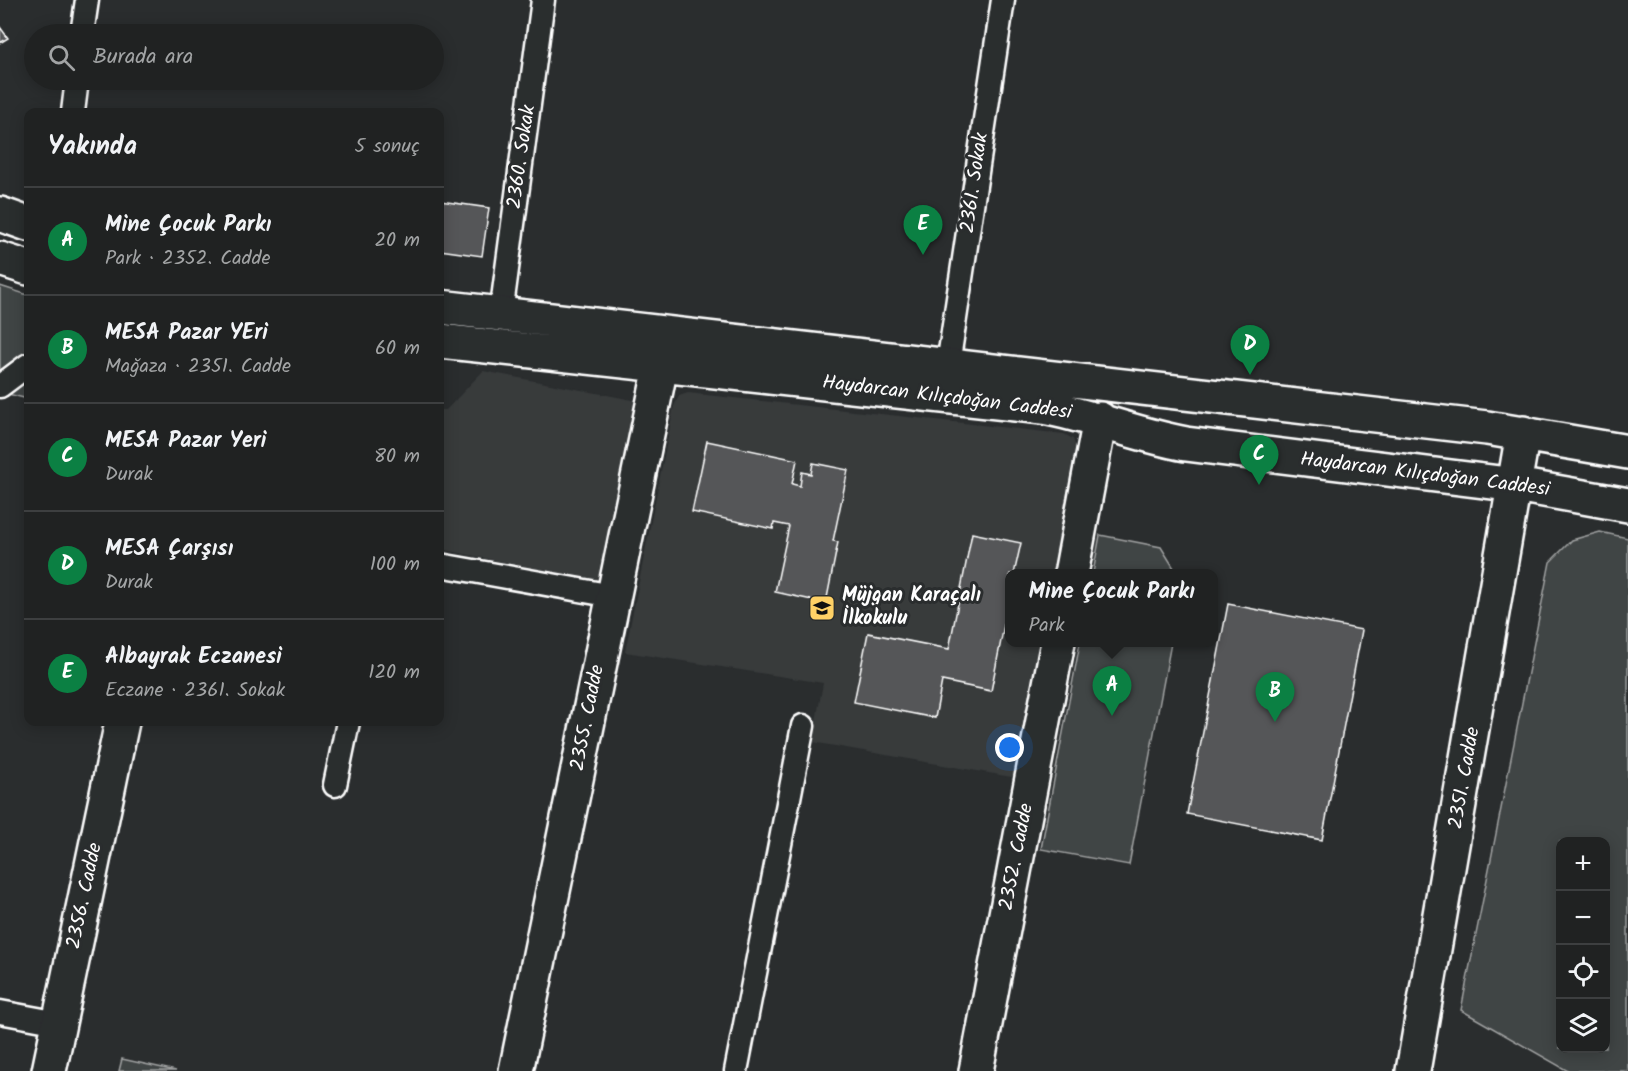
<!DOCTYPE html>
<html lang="tr">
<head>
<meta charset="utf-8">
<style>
	:root { --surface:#202222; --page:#2d2f2f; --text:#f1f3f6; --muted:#a2a4a5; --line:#3d3f40; --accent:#0b8043 }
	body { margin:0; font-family:Kalam,sans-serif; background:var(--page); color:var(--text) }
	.controls { position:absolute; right:18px; bottom:18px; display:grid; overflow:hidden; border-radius:12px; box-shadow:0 3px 15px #0003 }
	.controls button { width:54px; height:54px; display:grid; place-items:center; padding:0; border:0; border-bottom:2px solid var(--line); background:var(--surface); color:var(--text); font:30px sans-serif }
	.you { position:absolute; left:1010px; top:748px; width:21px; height:21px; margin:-15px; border:4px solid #fff; border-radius:50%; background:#1a73e8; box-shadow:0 0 0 9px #1a73e833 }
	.badge { display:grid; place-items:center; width:39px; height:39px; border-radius:50%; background:var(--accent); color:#fff; font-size:20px; font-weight:700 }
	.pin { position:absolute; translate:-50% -50px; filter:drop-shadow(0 2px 3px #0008) }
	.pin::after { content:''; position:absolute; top:32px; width:21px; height:18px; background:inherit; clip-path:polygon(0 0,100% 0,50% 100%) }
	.popup { position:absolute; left:1005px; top:569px; width:213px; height:78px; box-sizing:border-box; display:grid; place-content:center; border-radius:12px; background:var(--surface); filter:drop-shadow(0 2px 4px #0005); font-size:20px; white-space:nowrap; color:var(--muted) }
	.popup b { font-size:22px; color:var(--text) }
	.popup::after { content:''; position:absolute; left:50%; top:100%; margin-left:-12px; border:12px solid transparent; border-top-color:var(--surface) }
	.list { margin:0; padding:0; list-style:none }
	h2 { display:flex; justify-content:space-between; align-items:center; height:78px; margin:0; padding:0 24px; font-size:26px }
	h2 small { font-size:20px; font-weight:400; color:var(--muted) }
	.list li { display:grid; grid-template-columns:39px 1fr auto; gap:18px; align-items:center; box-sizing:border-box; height:108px; padding:0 24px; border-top:2px solid var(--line) }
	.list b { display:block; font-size:22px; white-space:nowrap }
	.list p { margin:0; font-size:20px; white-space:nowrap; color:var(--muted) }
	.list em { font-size:20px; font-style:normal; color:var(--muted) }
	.icon { flex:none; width:33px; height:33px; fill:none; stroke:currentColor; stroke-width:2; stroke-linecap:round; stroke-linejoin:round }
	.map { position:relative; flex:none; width:1628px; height:1071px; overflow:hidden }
	.search { position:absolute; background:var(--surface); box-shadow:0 3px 15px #0003; left:24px; top:24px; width:420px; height:66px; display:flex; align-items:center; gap:15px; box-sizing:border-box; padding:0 21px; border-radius:33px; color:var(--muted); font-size:22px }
	.panel { position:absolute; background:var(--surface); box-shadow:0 3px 15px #0003; left:24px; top:108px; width:420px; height:618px; border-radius:12px }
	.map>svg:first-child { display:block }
	.built { fill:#373a3b }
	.green { fill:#414445; stroke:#a0a2a2; stroke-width:1.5; fill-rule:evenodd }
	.building { fill:#555758; stroke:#fff; stroke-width:1.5 }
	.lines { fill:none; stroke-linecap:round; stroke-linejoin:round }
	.street-casing { stroke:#fff; stroke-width:27 }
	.secondary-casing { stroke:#fff; stroke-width:38 }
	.street { stroke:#2a2d2e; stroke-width:22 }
	.secondary { stroke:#2a2d2e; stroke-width:33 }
	.labels { text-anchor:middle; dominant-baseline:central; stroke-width:6; stroke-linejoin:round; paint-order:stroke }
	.street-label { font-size:20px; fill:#fff; stroke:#2a2d2e }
	.poi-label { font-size:20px; font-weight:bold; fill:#fff; stroke:#2a2d2e; text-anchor:start }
</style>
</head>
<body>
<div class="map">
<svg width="1628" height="1071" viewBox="0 0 1628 1071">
	<rect width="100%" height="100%" fill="#2a2d2e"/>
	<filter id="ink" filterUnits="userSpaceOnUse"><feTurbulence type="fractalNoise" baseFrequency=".0167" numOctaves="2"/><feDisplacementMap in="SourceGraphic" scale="12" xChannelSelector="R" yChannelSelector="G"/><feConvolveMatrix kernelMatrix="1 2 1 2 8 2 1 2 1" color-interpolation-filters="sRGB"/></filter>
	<g filter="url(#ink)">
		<!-- built -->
		<path class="built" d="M483 371 638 401 604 583 440 549V410H446Z
			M688 393 1064 434 1073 439 1076 448 1054 573 1010 574V642L1041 643 1017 778 812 742 823 683 625 652 674 406 679 396Z"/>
		<!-- green -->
		<path class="green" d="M0 286 28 295V399L0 392Z
			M1600 532 1628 538V1071H1568L1461 1010 1550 562 1572 540ZM1560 842H1606V1048H1560Z
			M1100 535 1161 547 1177 573H1093Z
			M1080 643H1171L1129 865 1041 849Z
			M122 1059 176 1071H119Z"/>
		<!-- building -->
		<path class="building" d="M0 27 8 38 0 43Z
			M440 201 489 208 482 256 440 250Z
			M707 441 797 460 792 484 800 486 802 472 811 474 813 463 848 470 833 541 838 542 826 603 775 592 789 526 774 523 773 529 692 512Z
			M972 533 1021 543 1014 574H1010V595L991 691 942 681 935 718 854 702 868 633 949 649Z
			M1228 604 1362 630 1322 840 1187 814Z"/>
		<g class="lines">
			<defs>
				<path id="street" d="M82 34 87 0
					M73 112 77 80
					M501 314 543 0
					M948 365 1003 0
					M0 386 28 365
					M440 565 613 596
					M335 785 348 722
					M0 1012 59 1023
					M736 1071 803 726"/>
				<path id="secondary" d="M0 214 28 224
					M0 259 28 268
					M440 307 1487 428 1628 452
					M440 341 1043 407C1092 416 1137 435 1186 444L1516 485 1628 505
					M1071 574 1100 419
					M49 1071 122 722
					M516 1071 661 366
					M976 1071 1058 642
					M1413 1071 1523 433"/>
			</defs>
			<!-- street casing -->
			<use href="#street" class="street-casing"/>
			<!-- secondary casing -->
			<use href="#secondary" class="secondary-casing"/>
			<!-- street -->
			<use href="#street" class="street"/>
			<!-- secondary -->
			<use href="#secondary" class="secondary"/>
		</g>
	</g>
	<!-- icons -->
	<defs>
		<symbol id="school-square" viewBox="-11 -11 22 22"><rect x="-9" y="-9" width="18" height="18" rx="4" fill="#ffd166" stroke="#2a2d2e"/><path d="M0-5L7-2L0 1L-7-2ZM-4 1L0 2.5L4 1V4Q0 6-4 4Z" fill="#111"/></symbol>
	</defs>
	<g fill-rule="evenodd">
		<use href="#school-square" x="807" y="593" width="30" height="30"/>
	</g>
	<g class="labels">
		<!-- street labels -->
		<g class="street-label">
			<text transform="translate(522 157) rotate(-82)">2360. Sokak</text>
			<text transform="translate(975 183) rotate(-82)">2361. Sokak</text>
			<text transform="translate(947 398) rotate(7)">Haydarcan Kılıçdoğan Caddesi</text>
			<text transform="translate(1425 475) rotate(7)">Haydarcan Kılıçdoğan Caddesi</text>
			<text transform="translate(588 718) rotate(-79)">2355. Cadde</text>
			<text transform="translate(1465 778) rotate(-80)">2351. Cadde</text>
			<text transform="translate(1017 857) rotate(-79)">2352. Cadde</text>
			<text transform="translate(85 896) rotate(-78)">2356. Cadde</text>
		</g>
		<!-- poi labels -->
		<g class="poi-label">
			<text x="842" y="596">Müjgan Karaçalı<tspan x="842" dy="23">İlkokulu</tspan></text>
		</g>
	</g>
</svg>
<div class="controls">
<button>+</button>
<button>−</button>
<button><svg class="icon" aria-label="locate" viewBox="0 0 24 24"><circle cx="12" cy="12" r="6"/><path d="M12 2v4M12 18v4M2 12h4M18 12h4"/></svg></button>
<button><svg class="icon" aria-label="layers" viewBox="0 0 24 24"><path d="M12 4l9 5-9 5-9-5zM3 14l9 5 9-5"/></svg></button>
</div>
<div class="you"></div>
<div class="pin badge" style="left:1112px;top:716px">A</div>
<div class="popup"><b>Mine Çocuk Parkı</b>Park</div>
<div class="pin badge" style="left:1275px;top:722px">B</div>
<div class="pin badge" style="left:1259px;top:485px">C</div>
<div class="pin badge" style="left:1250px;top:375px">D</div>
<div class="pin badge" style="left:923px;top:255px">E</div>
<div class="search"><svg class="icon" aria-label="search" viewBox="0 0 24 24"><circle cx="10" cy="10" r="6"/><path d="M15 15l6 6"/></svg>Burada ara</div>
<section class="panel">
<h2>Yakında<small>5 sonuç</small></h2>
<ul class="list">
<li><span class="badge">A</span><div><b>Mine Çocuk Parkı</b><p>Park · 2352. Cadde</p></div><em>20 m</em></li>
<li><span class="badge">B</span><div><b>MESA Pazar YEri</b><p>Mağaza · 2351. Cadde</p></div><em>60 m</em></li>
<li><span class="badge">C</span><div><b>MESA Pazar Yeri</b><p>Durak</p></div><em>80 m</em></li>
<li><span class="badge">D</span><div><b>MESA Çarşısı</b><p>Durak</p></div><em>100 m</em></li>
<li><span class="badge">E</span><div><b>Albayrak Eczanesi</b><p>Eczane · 2361. Sokak</p></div><em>120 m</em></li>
</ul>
</section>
</div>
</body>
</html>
